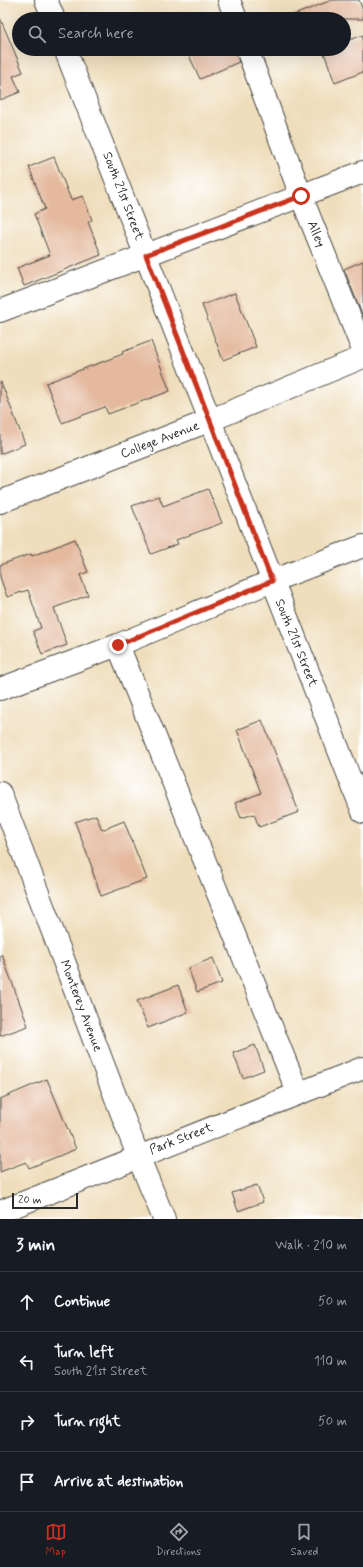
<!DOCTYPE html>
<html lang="en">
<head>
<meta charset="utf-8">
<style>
	:root { --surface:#171b24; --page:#242831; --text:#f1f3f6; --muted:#9ea1a6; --line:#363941; --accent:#c8321e }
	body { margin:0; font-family:Mynerve,sans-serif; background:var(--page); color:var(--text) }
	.scale { position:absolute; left:12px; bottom:10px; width:66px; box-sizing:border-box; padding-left:4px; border:2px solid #2b2b2b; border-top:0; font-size:11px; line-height:14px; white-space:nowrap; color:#2b2b2b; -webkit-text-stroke:3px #fff; paint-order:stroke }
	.stop { position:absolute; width:12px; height:12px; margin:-9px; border:3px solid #c8321e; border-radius:50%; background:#fff }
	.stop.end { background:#c8321e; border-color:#fff; box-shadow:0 1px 4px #0008 }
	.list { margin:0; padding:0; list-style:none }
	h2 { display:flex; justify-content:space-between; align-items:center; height:52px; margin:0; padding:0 16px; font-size:17px }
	h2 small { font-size:13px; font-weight:400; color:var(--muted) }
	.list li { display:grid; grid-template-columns:26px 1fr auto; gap:12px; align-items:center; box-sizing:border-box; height:60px; padding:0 16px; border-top:1px solid var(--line) }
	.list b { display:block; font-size:15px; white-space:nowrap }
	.list p { margin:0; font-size:13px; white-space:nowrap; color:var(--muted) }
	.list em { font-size:13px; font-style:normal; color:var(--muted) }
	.icon { flex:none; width:22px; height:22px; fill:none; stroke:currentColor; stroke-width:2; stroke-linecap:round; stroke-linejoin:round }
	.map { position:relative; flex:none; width:363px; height:1219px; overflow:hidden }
	.search { position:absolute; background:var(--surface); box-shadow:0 4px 16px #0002; left:12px; right:12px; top:12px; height:44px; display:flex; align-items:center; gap:10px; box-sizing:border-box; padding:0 14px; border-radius:22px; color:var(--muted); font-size:15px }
	.sheet { height:292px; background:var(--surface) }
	nav { display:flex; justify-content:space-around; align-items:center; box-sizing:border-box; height:56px; border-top:1px solid var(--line); background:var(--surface); font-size:11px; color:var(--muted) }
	nav a { display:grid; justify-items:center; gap:2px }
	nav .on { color:var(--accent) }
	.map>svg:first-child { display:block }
	.building { fill:#e4b99e }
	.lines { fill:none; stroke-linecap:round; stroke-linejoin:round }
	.minor-casing { stroke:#484641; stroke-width:24 }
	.minor { stroke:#fff; stroke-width:22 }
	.route { stroke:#c8321e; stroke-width:5 }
	.labels { text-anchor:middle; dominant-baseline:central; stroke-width:4; stroke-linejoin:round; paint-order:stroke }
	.street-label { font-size:13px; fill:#2b2b2b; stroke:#fff }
</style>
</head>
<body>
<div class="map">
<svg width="363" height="1219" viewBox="0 0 363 1219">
	<rect width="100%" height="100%" fill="#fff"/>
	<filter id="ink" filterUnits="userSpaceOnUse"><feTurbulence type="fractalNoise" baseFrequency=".025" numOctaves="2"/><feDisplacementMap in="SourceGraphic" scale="8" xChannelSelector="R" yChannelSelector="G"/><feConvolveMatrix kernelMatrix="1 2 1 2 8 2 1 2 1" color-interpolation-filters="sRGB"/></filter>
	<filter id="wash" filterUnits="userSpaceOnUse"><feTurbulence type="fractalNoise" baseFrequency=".012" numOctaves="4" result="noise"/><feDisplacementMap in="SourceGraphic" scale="16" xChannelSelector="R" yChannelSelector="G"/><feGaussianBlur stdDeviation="0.9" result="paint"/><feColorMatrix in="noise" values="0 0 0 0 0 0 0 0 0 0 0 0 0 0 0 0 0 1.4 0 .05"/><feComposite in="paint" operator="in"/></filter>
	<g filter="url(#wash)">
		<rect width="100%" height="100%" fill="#efdebc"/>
		<g id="blocks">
			<!-- building -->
			<path class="building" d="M332 0H359L363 11V19H287L286 18Z
				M0 18 23 72 13 76 20 92 0 100Z
				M363 35V72L335 83 323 50 326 49H344V42Z
				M186 49H235L239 62 200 79Z
				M54 157 71 200 83 196 92 220 88 222 101 255 24 286 17 268 50 255 34 214 45 209 29 167Z
				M363 261V317L344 269Z
				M235 293 256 347 223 360 202 305Z
				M151 341 170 391 108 414 105 407 62 423 46 383 123 354 122 352Z
				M0 382H1L25 444 0 454Z
				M208 489 222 523 176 540 178 544 151 554 132 506 159 496 163 506Z
				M75 539 88 572 80 575 88 595 54 608 67 645 42 654 33 631 41 628 28 590 7 597 0 577V565L31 554 32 556Z
				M262 720 299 812 259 827 254 814 241 818 235 803 261 793 237 730Z
				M96 815 102 830 124 821 147 879 101 896 92 870H93L75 822Z
				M0 955H2L28 1026 0 1036Z
				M213 958 222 983 197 992 188 968Z
				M178 985 188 1012 148 1028 137 1001Z
				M255 1045 264 1070 243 1078 233 1053Z
				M47 1079 76 1149 29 1168 26 1162 0 1172V1099Z
				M257 1185 263 1202 238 1211 232 1193Z"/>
		</g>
	</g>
	<g filter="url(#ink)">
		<use href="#blocks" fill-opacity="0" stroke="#484641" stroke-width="1"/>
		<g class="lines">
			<defs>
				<path id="minor" d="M46 0 54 19
					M229 0 236 19
					M65 49 363 812
					M247 49 301 196 363 350
					M0 311 363 172
					M0 502 211 420 363 357
					M118 645 298 1093
					M0 689 118 645 272 581 363 546
					M0 793 138 1156 164 1219
					M0 1212 363 1068"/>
			</defs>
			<!-- minor casing -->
			<use href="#minor" class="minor-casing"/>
			<!-- minor -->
			<use href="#minor" class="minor"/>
		</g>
	</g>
	<g class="lines" filter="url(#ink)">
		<!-- route -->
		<path class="route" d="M118 645 272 581 146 255 301 196"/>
	</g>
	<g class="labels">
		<!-- street labels -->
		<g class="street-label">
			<text transform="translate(123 196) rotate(69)">South 21st Street</text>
			<text transform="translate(316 234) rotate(68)">Alley</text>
			<text transform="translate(160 440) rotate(-21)">College Avenue</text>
			<text transform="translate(296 643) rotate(68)">South 21st Street</text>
			<text transform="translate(81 1006) rotate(69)">Monterey Avenue</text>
			<text transform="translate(181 1139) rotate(-21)">Park Street</text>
		</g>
	</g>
</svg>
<div class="scale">20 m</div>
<div class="stop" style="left:301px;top:196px"></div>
<div class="stop end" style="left:118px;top:645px"></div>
<div class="search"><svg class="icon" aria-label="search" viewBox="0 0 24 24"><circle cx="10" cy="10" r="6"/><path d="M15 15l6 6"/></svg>Search here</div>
</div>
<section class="sheet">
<h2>3 min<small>Walk · 210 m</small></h2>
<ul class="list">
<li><svg class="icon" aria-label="ahead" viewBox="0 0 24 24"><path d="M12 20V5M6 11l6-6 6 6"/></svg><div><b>Continue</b></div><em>50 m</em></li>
<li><svg class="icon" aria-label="left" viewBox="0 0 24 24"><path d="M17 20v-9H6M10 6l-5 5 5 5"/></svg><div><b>Turn left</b><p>South 21st Street</p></div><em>110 m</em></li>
<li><svg class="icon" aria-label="right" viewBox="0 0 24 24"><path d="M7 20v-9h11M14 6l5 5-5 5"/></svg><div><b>Turn right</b></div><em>50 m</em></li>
<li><svg class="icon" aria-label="arrive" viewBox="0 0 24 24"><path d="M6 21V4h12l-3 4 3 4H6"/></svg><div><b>Arrive at destination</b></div></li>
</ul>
</section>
<nav>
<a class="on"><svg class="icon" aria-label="map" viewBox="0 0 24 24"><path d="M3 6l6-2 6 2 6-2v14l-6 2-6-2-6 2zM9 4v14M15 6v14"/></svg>Map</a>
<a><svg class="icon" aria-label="directions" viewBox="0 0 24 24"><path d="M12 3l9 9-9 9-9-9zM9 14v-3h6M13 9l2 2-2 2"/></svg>Directions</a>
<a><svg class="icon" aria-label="saved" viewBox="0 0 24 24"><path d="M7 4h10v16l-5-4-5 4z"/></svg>Saved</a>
</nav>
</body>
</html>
